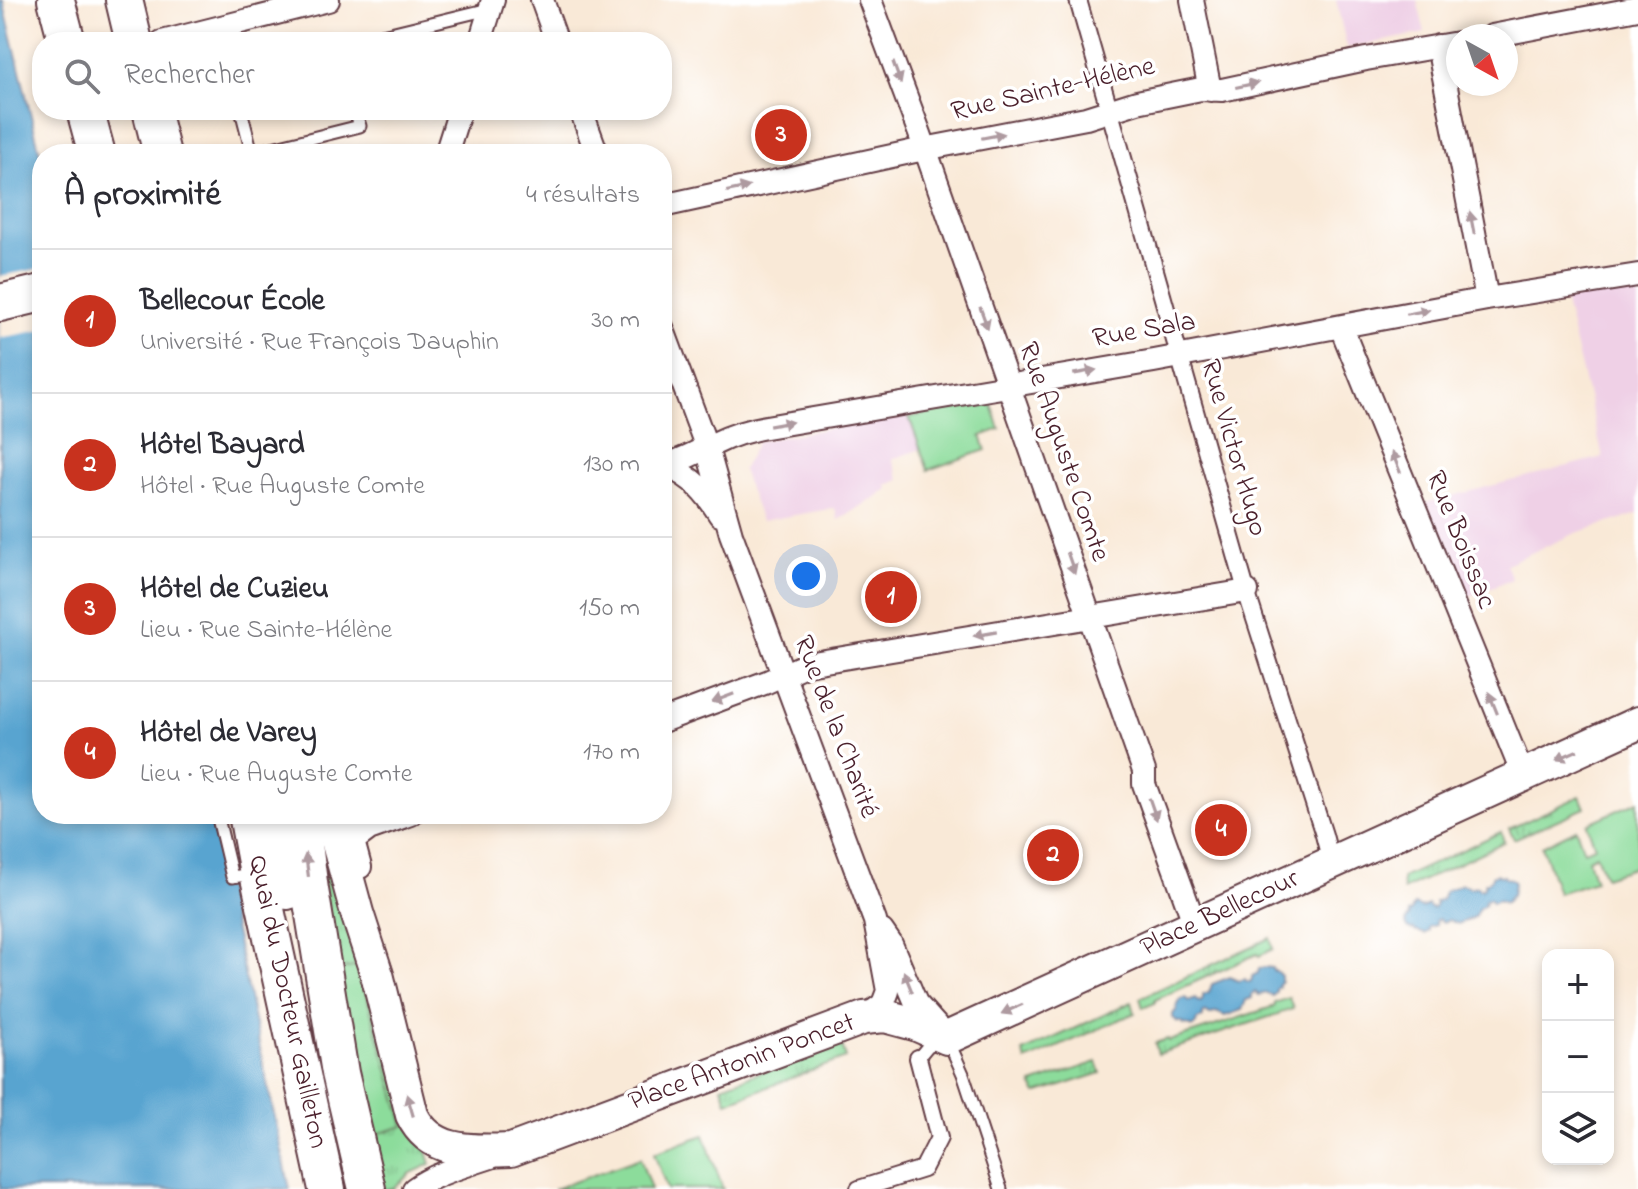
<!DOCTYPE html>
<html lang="fr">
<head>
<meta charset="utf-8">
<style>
	:root { --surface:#fff; --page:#f2f2f3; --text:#2b2b33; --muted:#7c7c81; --line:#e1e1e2; --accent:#c8321e }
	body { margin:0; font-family:"Indie Flower",sans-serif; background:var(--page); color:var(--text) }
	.controls { position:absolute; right:24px; bottom:24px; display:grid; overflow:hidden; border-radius:16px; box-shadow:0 4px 12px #0003 }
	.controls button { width:72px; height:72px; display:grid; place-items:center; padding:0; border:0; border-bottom:2px solid var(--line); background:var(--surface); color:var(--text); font:40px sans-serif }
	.compass { position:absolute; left:1446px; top:24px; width:72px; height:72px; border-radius:50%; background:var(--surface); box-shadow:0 4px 12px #0003; rotate:140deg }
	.you { position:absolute; left:806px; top:576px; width:28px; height:28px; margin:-20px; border:6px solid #fff; border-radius:50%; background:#1a73e8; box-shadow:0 0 0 12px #1a73e833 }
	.badge { display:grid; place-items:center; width:52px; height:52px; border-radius:50%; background:var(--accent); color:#fff; font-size:26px; font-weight:700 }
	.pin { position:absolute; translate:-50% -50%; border:4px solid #fff; box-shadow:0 2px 8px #0006 }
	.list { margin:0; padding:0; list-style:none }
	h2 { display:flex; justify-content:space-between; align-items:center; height:104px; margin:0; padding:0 32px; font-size:34px }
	h2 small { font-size:26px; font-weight:400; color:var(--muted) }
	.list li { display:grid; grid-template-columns:52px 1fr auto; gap:24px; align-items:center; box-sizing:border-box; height:144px; padding:0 32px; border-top:2px solid var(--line) }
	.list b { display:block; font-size:30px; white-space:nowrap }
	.list p { margin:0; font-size:26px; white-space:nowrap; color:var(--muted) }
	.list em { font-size:26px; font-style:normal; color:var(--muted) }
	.icon { flex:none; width:44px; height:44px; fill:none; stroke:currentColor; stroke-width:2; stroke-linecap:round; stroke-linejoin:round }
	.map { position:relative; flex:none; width:1638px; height:1189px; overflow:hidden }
	.search { position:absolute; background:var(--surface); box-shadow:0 4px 12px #0003; left:32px; top:32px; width:640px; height:88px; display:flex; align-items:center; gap:20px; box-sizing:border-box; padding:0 28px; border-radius:32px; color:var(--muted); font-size:30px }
	.panel { position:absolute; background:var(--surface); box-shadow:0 4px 12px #0003; left:32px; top:144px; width:640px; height:680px; border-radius:32px }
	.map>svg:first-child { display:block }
	.built { fill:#efd0e6 }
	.grass { fill:url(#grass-tufts); stroke:#6b7e63; stroke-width:2 }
	.park { fill:#8cdc9b; stroke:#6b7e63; stroke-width:2 }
	.water { fill:#58a4d0; stroke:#51627e; stroke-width:2 }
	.pier { fill:#f9e9d7 }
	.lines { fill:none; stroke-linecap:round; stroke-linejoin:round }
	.service-casing { stroke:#643d45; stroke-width:15 }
	.pedestrian-casing { stroke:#643d45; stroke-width:20 }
	.minor-casing { stroke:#643d45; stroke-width:26 }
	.secondary-casing { stroke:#643d45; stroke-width:36 }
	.primary-casing { stroke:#643d45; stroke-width:40 }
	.service { stroke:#fff; stroke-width:11 }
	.pedestrian { stroke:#fff; stroke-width:16 }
	.minor { stroke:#fff; stroke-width:22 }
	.secondary { stroke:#fff; stroke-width:32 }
	.primary { stroke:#fff; stroke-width:36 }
	.oneway { fill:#ae9aa0 }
	.labels { text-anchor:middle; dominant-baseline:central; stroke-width:7; stroke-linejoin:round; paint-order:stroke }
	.street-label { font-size:28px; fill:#4a1f2b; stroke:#fff }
</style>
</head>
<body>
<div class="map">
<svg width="1638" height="1189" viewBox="0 0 1638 1189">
	<defs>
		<pattern id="grass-tufts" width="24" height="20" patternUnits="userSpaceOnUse" patternTransform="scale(2)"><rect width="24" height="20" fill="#8cdc9b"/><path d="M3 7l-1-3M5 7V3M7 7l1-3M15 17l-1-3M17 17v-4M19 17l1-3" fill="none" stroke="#7abc86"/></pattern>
	</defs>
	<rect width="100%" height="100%" fill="#fff"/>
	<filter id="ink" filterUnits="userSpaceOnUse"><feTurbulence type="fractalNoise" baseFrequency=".0125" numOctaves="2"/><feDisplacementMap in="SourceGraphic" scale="16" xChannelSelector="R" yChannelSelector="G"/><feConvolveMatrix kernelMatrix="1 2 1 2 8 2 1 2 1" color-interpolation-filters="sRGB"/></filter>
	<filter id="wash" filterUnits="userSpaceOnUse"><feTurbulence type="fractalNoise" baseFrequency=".006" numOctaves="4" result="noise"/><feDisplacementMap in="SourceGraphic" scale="32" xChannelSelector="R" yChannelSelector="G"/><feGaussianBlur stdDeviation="1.8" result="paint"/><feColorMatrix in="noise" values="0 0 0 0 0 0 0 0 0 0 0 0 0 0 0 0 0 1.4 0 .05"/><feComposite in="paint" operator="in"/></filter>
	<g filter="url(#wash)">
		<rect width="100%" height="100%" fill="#f9e9d7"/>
		<!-- built -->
		<path class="built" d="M1336 0H1417L1425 33 1347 48Z
			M1638 286V514L1576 533 1506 564 1512 579 1464 598 1425 503 1603 457 1564 299Z
			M906 415 909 417 921 449 892 459 900 480 887 485 888 490 838 520 835 508 761 521 742 470 758 441Z"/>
		<!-- grass -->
		<path class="grass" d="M1580 796 1585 808 1514 839 1509 829Z
			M311 814H320L431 1164 411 1173 393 1189H380Z
			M1501 832 1504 842 1403 890 1402 878Z
			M1270 938 1273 949 1259 956 1257 954 1155 1000V1003L1143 1008 1140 998Z
			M1289 998 1293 1009 1158 1054 1155 1043 1168 1039 1169 1041 1275 1006V1003Z
			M1132 1002 1135 1013 1026 1061 1023 1052Z
			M841 1043 846 1058 727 1102 722 1086Z
			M1097 1062 1101 1073 1036 1094 1032 1084Z"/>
		<!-- park -->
		<path class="park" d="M991 402 1000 429 981 436 986 450 928 470 909 417Z
			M1638 801V866L1605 877 1596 855 1588 859 1595 881 1558 893 1542 846 1576 829 1584 851 1595 847 1587 824Z
			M358 966 404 1126 366 1137 335 971Z
			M704 1135 723 1189H667L654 1153Z
			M640 1158 651 1189H553H554Z"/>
		<!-- water -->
		<path class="water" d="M0 0H3L42 161V814H210L290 1189H0Z
			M1496 874 1501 876 1504 875 1505 878 1511 879 1514 883 1512 895 1505 903 1498 900 1492 903 1490 899 1486 900 1484 903 1485 905 1479 908 1474 917 1458 924 1449 920 1443 922 1438 919 1435 921 1436 925 1429 927V931L1425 934 1419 932H1416L1415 930 1409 929 1406 925V921L1409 916 1408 913 1411 912 1414 905 1422 908 1428 905 1430 908 1433 909 1436 905 1435 902 1441 900 1445 891 1462 884 1471 888 1477 886 1479 889H1483L1485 883 1490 880 1493 875Z
			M1264 967 1272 968 1273 971H1276L1281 976V982L1278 985 1279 987 1276 989V992L1273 996 1266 993 1259 995 1255 992 1252 994V998L1246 1000 1242 1010 1225 1016 1216 1012 1210 1015 1205 1012 1203 1014V1018L1197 1020 1196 1024 1193 1027 1186 1024 1183 1025 1182 1022H1178L1173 1018V1014L1177 1009 1176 1006 1178 1005 1180 999 1185 998 1189 1001 1195 998 1197 1001 1201 1002 1203 999V995L1209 993 1212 984 1230 977 1238 981 1245 979 1246 981 1250 982 1252 979V976L1258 973 1259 969Z"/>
		<!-- pier -->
		<path class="pier" d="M42 268V330L0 338V276Z"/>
	</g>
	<g filter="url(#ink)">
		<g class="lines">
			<defs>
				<path id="service" d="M353 42 489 9
					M241 110 252 153 360 126 355 110
					M217 814 232 877 253 874
					M918 1058 928 1046 947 1038 963 1074 1001 1189"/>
				<path id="pedestrian" d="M1078 0 1248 597 1324 835 1331 862
					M859 1189 923 1169 939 1138 918 1058"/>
				<path id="minor" d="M542 0 557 42
					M870 0 920 134 1144 771V784L1195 925
					M1192 0 1210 90
					M1492 36 1638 8
					M162 42 328 0
					M480 42 493 0
					M1438 46 1487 299
					M581 110 597 154
					M446 154 460 110
					M662 206 924 149 1086 118 1137 102 1201 89 1222 90 1366 59 1458 43
					M662 327 707 448 731 534 875 921 888 991 883 1004 864 1018
					M1341 327 1523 775
					M667 465C693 479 704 489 720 515
					M662 466C682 461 698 451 716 443 732 435 749 430 766 427L1154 361 1487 299 1638 275
					M662 721 767 682 807 664 1247 591
					M354 830 369 829 411 814
					M360 867 353 841 369 829
					M882 931 891 944 916 1003 941 1031
					M414 1189C436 1173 465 1166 491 1157"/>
				<path id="secondary" d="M330 814 357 913 378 978 412 1115C431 1155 473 1151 511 1150L864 1018 885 1016 915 1024 947 1038 1638 723"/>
				<path id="primary" d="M56 0 67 42
					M124 0 134 42
					M85 110 97 154
					M151 110 162 154
					M0 303 42 293
					M247 814 258 873 327 1189
					M273 814 287 891
					M300 814 310 890 340 1073 367 1189"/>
			</defs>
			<!-- service casing -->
			<use href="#service" class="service-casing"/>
			<!-- pedestrian casing -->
			<use href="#pedestrian" class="pedestrian-casing"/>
			<!-- minor casing -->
			<use href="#minor" class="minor-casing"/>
			<!-- secondary casing -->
			<use href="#secondary" class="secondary-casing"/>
			<!-- primary casing -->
			<use href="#primary" class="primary-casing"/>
			<!-- service -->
			<use href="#service" class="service"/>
			<!-- pedestrian -->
			<use href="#pedestrian" class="pedestrian"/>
			<!-- minor -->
			<use href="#minor" class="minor"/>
			<!-- secondary -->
			<use href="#secondary" class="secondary"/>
			<!-- primary -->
			<use href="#primary" class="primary"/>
		</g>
		<!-- one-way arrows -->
		<defs><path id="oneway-solid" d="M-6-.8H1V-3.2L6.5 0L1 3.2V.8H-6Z" transform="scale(2)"/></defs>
		<g class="oneway">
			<use href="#oneway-solid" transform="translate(897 73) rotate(70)"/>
			<use href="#oneway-solid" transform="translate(1247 85) rotate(-12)"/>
			<use href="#oneway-solid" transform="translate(993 136) rotate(-11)"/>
			<use href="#oneway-solid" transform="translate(738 189) rotate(-12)"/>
			<use href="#oneway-solid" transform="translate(1472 223) rotate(-101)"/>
			<use href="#oneway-solid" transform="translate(1418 312) rotate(-11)"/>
			<use href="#oneway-solid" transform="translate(984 318) rotate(70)"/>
			<use href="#oneway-solid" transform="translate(1085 372) rotate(-10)"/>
			<use href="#oneway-solid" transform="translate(781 424) rotate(-10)"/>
			<use href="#oneway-solid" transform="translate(1396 462) rotate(-112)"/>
			<use href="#oneway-solid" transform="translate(1071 563) rotate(71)"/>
			<use href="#oneway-solid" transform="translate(985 634) rotate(170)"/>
			<use href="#oneway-solid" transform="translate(723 698) rotate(159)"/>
			<use href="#oneway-solid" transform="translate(1493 703) rotate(-112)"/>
			<use href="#oneway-solid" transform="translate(1567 755) rotate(156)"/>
			<use href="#oneway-solid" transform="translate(1153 809) rotate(71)"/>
			<use href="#oneway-solid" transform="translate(307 865) rotate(-97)"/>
			<use href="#oneway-solid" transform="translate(908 982) rotate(-112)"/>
			<use href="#oneway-solid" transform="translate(1012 1009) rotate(156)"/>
			<use href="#oneway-solid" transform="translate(410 1105) rotate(-106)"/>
		</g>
	</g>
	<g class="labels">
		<!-- street labels -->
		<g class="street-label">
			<text transform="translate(1053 90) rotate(-13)">Rue Sainte-Hélène</text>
			<text transform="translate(1144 331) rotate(-10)">Rue Sala</text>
			<text transform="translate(1233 448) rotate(74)">Rue Victor Hugo</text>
			<text transform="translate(1063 452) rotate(71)">Rue Auguste Comte</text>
			<text transform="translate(1460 540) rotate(68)">Rue Boissac</text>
			<text transform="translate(835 727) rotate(69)">Rue de la Charité</text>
			<text transform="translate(1220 914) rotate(-25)">Place Bellecour</text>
			<text transform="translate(287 1002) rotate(78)">Quai du Docteur Gailleton</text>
			<text transform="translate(742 1063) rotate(-20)">Place Antonin Poncet</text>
		</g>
	</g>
</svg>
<div class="controls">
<button>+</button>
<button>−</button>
<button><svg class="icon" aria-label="layers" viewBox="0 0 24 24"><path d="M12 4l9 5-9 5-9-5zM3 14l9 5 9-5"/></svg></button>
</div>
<svg class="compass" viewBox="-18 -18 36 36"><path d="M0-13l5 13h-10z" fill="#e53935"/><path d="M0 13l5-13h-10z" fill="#7c7c81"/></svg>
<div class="you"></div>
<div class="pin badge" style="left:891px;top:597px">1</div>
<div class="pin badge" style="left:1053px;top:855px">2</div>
<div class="pin badge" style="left:781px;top:135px">3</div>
<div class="pin badge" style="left:1221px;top:830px">4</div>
<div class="search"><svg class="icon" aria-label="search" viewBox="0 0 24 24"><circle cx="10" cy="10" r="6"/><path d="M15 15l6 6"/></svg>Rechercher</div>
<section class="panel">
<h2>À proximité<small>4 résultats</small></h2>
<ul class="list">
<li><span class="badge">1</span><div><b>Bellecour École</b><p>Université · Rue François Dauphin</p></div><em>30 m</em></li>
<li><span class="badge">2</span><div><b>Hôtel Bayard</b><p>Hôtel · Rue Auguste Comte</p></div><em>130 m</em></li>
<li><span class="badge">3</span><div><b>Hôtel de Cuzieu</b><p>Lieu · Rue Sainte-Hélène</p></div><em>150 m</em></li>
<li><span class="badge">4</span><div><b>Hôtel de Varey</b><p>Lieu · Rue Auguste Comte</p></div><em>170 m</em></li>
</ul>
</section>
</div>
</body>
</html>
